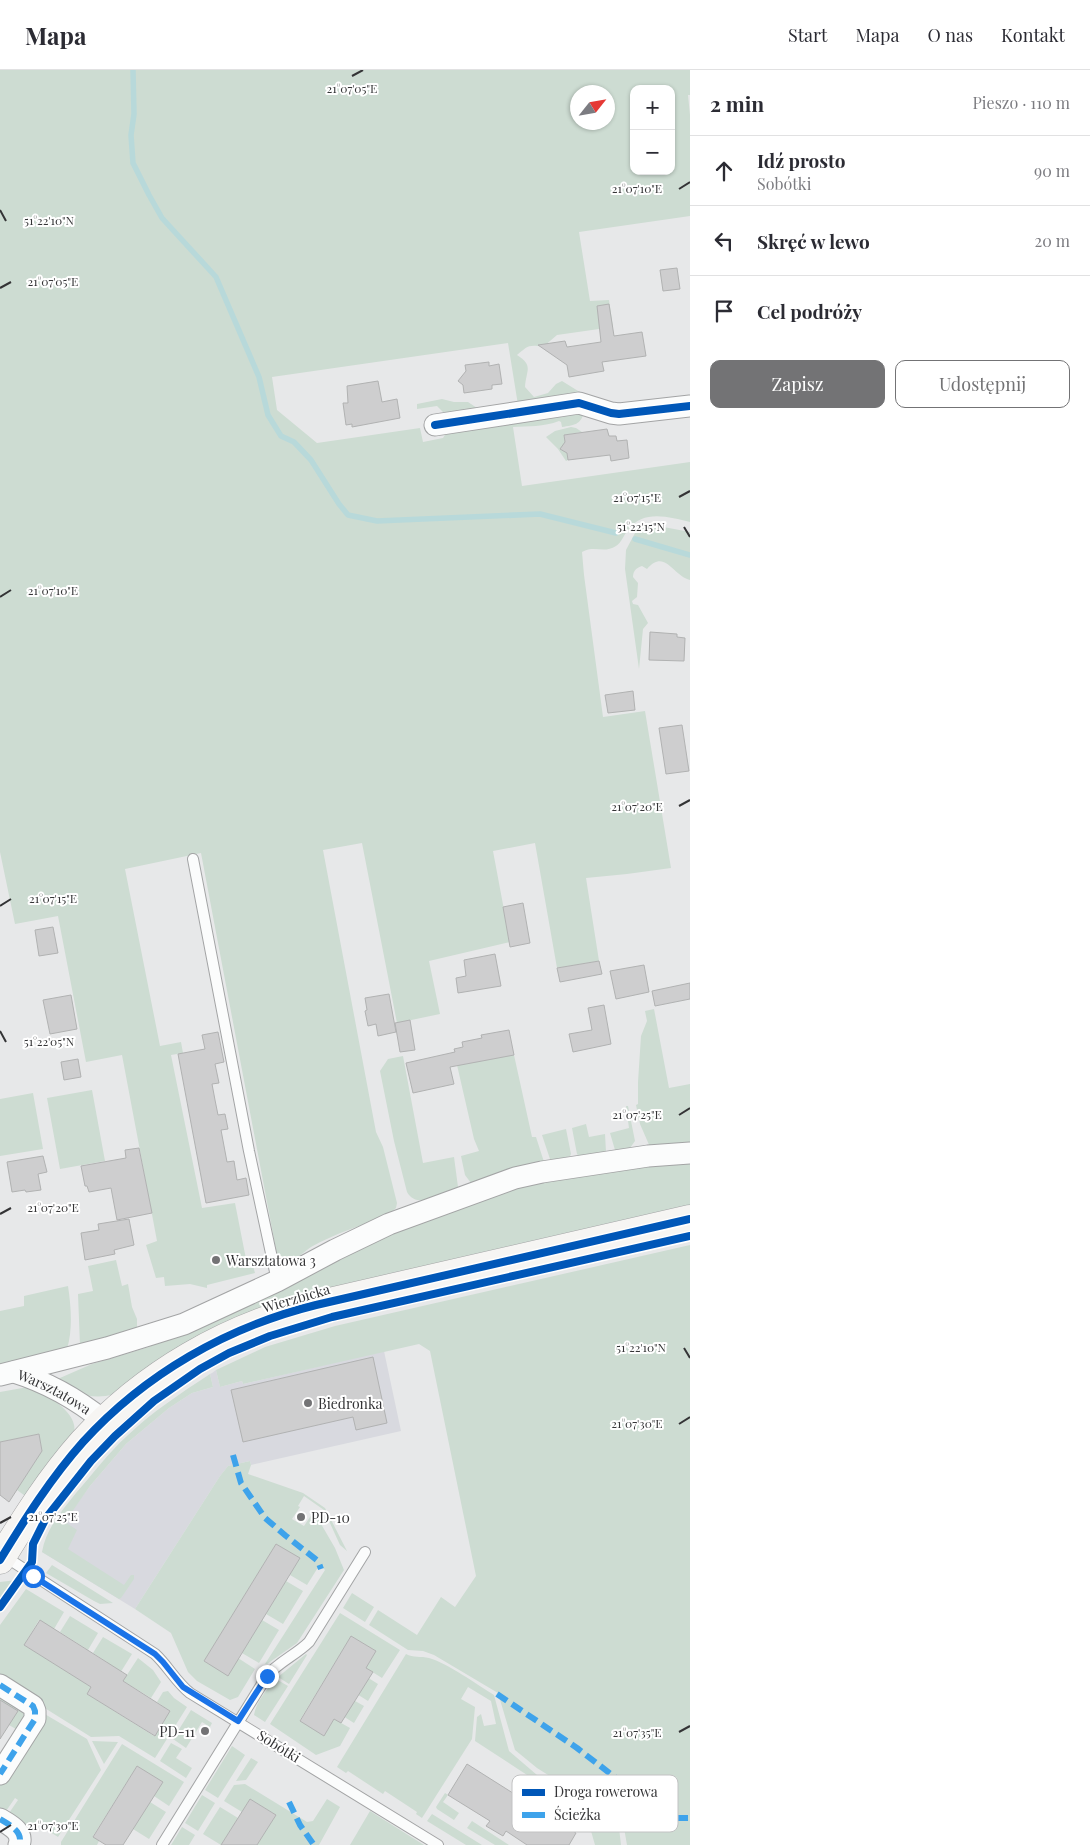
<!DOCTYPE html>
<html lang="pl">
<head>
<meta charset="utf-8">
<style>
	:root { --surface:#fff; --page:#f7f7f7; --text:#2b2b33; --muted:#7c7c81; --line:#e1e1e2; --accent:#737375 }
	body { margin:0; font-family:"Playfair Display",serif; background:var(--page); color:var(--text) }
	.controls { position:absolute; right:15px; top:15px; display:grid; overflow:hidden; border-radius:10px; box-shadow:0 1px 4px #0004 }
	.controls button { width:45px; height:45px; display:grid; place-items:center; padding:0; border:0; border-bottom:1px solid var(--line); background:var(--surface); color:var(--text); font:25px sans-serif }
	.compass { position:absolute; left:570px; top:15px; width:45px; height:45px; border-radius:50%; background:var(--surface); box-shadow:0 1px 4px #0004; rotate:59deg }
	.stop { position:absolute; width:15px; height:15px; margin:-11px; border:4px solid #1a73e8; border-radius:50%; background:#fff }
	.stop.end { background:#1a73e8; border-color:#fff; box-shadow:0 1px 5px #0008 }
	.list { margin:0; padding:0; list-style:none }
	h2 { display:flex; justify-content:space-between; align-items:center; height:65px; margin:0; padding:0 20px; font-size:21px }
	h2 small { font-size:16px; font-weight:400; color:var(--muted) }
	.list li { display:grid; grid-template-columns:32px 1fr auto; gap:15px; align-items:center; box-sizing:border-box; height:70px; padding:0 20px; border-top:1px solid var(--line) }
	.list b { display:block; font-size:19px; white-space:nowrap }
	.list p { margin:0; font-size:16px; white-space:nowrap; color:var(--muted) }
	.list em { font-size:16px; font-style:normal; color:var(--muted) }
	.actions { display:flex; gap:10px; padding:15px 20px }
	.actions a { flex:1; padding:11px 0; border:1px solid var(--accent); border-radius:10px; text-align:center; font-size:18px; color:var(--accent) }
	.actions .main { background:var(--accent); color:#fff }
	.icon { flex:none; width:28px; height:28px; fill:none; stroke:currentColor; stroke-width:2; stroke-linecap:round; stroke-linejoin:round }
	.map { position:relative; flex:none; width:690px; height:1775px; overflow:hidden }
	header { display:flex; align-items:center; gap:30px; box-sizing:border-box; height:70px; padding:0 25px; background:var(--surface); border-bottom:1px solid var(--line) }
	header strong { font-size:24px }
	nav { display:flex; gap:28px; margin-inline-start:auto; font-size:18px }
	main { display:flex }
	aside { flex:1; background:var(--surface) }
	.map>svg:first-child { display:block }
	.built { fill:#d8d9df }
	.green { fill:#cddcd2; fill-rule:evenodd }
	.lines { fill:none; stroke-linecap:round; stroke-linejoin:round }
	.stream { stroke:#b8d9da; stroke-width:5.5 }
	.building { fill:#cececf; stroke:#b1b2b2 }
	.lane-casing { stroke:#a3a4a5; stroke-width:12 }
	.street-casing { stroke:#a3a4a5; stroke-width:23 }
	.secondary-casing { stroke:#a3a4a5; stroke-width:29 }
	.lane { stroke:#fbfcfc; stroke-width:10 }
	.street { stroke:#fbfcfc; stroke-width:21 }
	.secondary { stroke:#f6f5f3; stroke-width:28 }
	.quiet { stroke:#3ea3eb; stroke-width:6; stroke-dasharray:12 6; stroke-linecap:butt }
	.cycleway-casing { stroke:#fff; stroke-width:11 }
	.cycleway { stroke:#0057b8; stroke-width:8 }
	.route { stroke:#1a73e8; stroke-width:6 }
	.ticks { fill:none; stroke:#343436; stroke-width:2 }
	.poi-dot { fill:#737375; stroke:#fff; stroke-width:2 }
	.labels { text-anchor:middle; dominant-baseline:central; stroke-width:4; stroke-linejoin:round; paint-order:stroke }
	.poi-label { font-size:14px; fill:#343436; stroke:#fff; text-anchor:start }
	.street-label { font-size:14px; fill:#343436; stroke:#fff }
	.key { fill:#fff; stroke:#c2c2c3; stroke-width:1 }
	.key-label { font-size:14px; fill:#343436 }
	.ticks-label { font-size:12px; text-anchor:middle; fill:#343436; stroke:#fff; stroke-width:4; stroke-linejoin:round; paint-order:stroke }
</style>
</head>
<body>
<header>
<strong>Mapa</strong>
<nav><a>Start</a><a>Mapa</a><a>O nas</a><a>Kontakt</a></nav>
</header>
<main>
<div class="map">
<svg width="690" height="1775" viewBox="0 0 690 1775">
	<rect width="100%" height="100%" fill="#e7e8e9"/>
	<!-- built -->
	<path class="built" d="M384 1281 401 1361 251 1395 250 1391 228 1396 220 1406 135 1539 42 1482 90 1416 126 1374 169 1338 192 1323 213 1317 210 1304 212 1303 216 1300 220 1317 242 1311 243 1314Z"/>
	<!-- green -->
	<path class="green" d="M0 0H690V25H688L690 45V146L579 162 590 231 609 230 613 257 557 265 543 277C528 274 527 277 517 285 534 296 526 300 525 317L534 327 548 323 556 314 562 311 583 324 518 335 508 273 272 307 277 340 317 373 420 358 423 372 443 368 448 360 584 342C581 355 574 355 562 357L561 352 559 351C544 357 528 356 513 357L522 416 690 392V452C669 447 643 439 628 460 623 466 622 472 616 476 604 484 595 475 582 482L584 505 603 647 645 641 671 798 627 804 586 808 599 891 557 898 535 773 493 781 510 872 429 891 440 944 397 953 362 773 323 780 376 1062 383 1077 397 1133 396 1138 387 1146C362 1155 334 1164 311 1177 301 1184 293 1194 280 1190L277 1185 201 783 125 799 160 976 181 972 183 983 171 985 202 1138 235 1133 246 1189H251L255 1203 207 1215V1218L190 1214 165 1216 164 1207 156 1208 146 1175 157 1171 122 985 86 992 58 846 15 854 0 782ZM634 19H671V101H634ZM578 22H608V52H578Z
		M442 329 454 332H468L477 338 447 346 437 336 417 339V334Z
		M571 357 576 358 582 362 564 365 565 372 563 380 567 383 568 390 566 391 558 379 546 367 555 361Z
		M653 455 690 462V510C673 506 665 478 647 499L642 496C636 498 633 501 633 507L638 513 637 527 632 531 633 534 638 535 648 553 643 559 639 599 625 499 626 480 635 463 640 459Z
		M654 939 669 1018 690 1014V1073L650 1077 640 1054 636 1035 638 1034V1012L641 966 647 951 645 941Z
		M514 985 532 1067H536L544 1092 471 1113 465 1105 461 1086 479 1081 474 1069 457 995Z
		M403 986 423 1093 454 1087 458 1117C443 1123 418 1141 407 1122L394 1071 380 1001 388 989Z
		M92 1020 105 1091 60 1099 47 1028Z
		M33 1023 43 1079 0 1086V1029Z
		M626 1036H628L635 1071 630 1078 615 1080 610 1063 629 1058Z
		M586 1054 589 1067 605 1064 606 1082 579 1086 577 1084 572 1058Z
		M566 1059 571 1084 570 1086 551 1092 542 1065Z
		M690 1091V1138L378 1208 115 1324C89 1331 76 1322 53 1311L92 1294 149 1277 396 1162 473 1132 528 1115 599 1101Z
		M690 1175V1775H627L623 1752 537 1698 515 1680 498 1623 434 1585 423 1581 408 1580 369 1555 378 1540 417 1565 441 1527 455 1537 476 1506 430 1281 419 1274 243 1314 242 1311 220 1317 216 1300 265 1277 335 1256Z
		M116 1190 122 1216 128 1214 132 1237 137 1249V1258L80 1276 78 1224 93 1221 88 1196Z
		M68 1216C71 1236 73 1259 67 1279L0 1294V1241L24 1236V1226Z
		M210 1304 213 1317 192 1323 169 1338 126 1374 90 1416 65 1452 77 1460 68 1479 124 1515 131 1505H134V1509L121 1528 119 1529 42 1482C46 1458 62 1441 76 1423 93 1404 108 1383 127 1366 152 1342 181 1323 210 1304Z
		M28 1317C42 1321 72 1339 74 1355 75 1358 74 1363 74 1367L28 1428 17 1420 42 1381 39 1364 0 1372V1322Z
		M250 1391 251 1395 248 1404 303 1423 325 1438 347 1481 340 1475 324 1440 304 1426 298 1436 300 1437 292 1449 304 1456 312 1444 317 1447 335 1478 344 1500 297 1573 267 1594H265L325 1500 321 1496 317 1499 307 1515 290 1505 299 1488 276 1474 204 1591 228 1605 238 1588 255 1599 238 1627 230 1630 197 1611 188 1602 171 1563 135 1539 220 1406 228 1396Z
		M52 1495 113 1533 100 1534 94 1531 46 1503Z
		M17 1510 0 1532V1512Z
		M286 1511 303 1521 283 1554 266 1544Z
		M26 1519 64 1542 54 1559 39 1550 24 1575 91 1617 87 1624 154 1666 170 1641 157 1632 163 1622 168 1621 174 1628 187 1637 155 1688 119 1666 91 1667 0 1610V1555Z
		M352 1523 374 1537 365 1552 343 1538Z
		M340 1543 400 1580 382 1608 366 1598 376 1581 351 1566 300 1650 324 1666 334 1649 350 1658 340 1676 316 1685 270 1654Z
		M70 1546 98 1563 88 1580 60 1562Z
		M262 1550 279 1560 259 1593 242 1583Z
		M103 1567 132 1584 117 1608 103 1599 107 1592 93 1583Z
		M306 1584 307 1585 289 1614 278 1607Z
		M406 1584C413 1588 421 1586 429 1588 449 1594 476 1614 494 1625L509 1681 537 1705 619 1758 621 1775H595L589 1754 576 1737 475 1671 477 1647 481 1644 484 1656 496 1654 491 1631 468 1617 461 1629 475 1637 472 1669 422 1748 416 1744 417 1742 385 1721 383 1724 348 1701 346 1703 337 1697Z
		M138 1588 153 1600 161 1612 151 1628 123 1611Z
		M362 1604 378 1614 368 1631 352 1621Z
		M276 1609 288 1616 265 1652 254 1645C256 1632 267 1619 276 1609Z
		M0 1623 28 1641 21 1662 9 1655 0 1630Z
		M348 1627 364 1636 354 1653 338 1643Z
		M191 1640 212 1653 210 1657 202 1652 186 1678 173 1669Z
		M43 1643 87 1669 101 1700 58 1767 39 1755H20L7 1746 18 1730 15 1728 4 1744 0 1743V1713Z
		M92 1671 118 1672 104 1694Z
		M171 1673 182 1679 176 1688 192 1698 186 1708 160 1691Z
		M122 1674 184 1712 169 1736 154 1726 162 1712 137 1696 93 1766 99 1771 97 1775H61V1772Z
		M232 1676 245 1685 218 1728 205 1720Z
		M251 1688 258 1692 246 1710 236 1711Z
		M245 1714 307 1752 313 1751 327 1729 340 1737 319 1775H257L276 1745 250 1729 242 1742 224 1731 234 1715Z
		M445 1723 448 1725 443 1732 459 1743 454 1750 437 1739 436 1737Z
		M202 1725 215 1733 198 1761 185 1753Z
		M150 1732 166 1742 149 1769 133 1759Z
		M220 1737 238 1748 221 1775 203 1764Z
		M370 1741 424 1775H350Z
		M432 1744 482 1775H466L427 1751Z
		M472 1751 509 1775H495L467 1758Z
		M182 1757 195 1765 189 1775H171Z"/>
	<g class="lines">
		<!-- stream -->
		<path class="stream" d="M133 0 134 44 131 65 133 93 149 125 162 148 216 207 259 307 268 345 281 366 294 372 311 390 339 434 348 445 377 451 540 444 616 463
			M635 469 690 485"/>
	</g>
	<!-- building -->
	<path class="building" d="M677 198 680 219 663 221 660 200Z
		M609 234 614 266 642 262 646 286 602 292 604 301 569 307 567 295 538 275 565 271 567 277 601 272 597 236Z
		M489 292V296L499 294 502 314 492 315V319L464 323 463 315 458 311 466 301 465 295Z
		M378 311 382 332 397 329 400 348 352 357V354L346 355 343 333H348L347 316Z
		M607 359 609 366H616L617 371 627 370 629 388 611 391 610 385 568 390 567 383 560 379 565 372 564 365Z
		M650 562 677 564V567L685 568 684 591 649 590Z
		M633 621 635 640 608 643 605 625Z
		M682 655 689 701 666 704 659 658Z
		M523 833 530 873 510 877 503 837Z
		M53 857 58 883 39 886 35 860Z
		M495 884 501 916 458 923 456 908 466 906 464 890Z
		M599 891 602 904 560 912 557 898Z
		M644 895 649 922 616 929 610 901Z
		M690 913V929L655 936 652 921Z
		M389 924 396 962 378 966 376 954 368 956 365 941 367 940 365 928Z
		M71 925 77 959 50 964 43 930Z
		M604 935 611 974 573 982 569 964 592 960 588 938Z
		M410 950 415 980 400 982 395 953Z
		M509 960 514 985 450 997 454 1014 413 1023 406 993 455 982 454 979 463 977 462 972 482 968 481 965Z
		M218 962 224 992 215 994 219 1013 212 1014 215 1030 218 1045 225 1044 228 1059 221 1060 227 1092 234 1091 237 1110 246 1108 249 1125 206 1133 178 984 205 979 202 965Z
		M78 989 81 1007 64 1010 61 992Z
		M139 1078 152 1143 117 1150 111 1118 89 1122 87 1116H85L81 1096 126 1088 125 1080Z
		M43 1086 47 1102 38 1104 41 1120 26 1122 25 1120 12 1122 7 1092Z
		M129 1149 134 1175 114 1180 115 1184 85 1190 81 1163 99 1160 98 1154Z
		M373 1287 387 1353 356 1360 353 1347 243 1372 231 1320Z
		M39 1364 42 1381 9 1432 0 1425V1372Z
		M276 1474 300 1488 228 1606 204 1591Z
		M40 1550 127 1605 123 1611 170 1641 155 1666 87 1624 91 1617 24 1575Z
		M351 1566 376 1581 366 1598 373 1602 341 1653 334 1649 324 1666 300 1651Z
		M0 1630 18 1641 0 1669Z
		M467 1694 576 1763 569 1775H527L506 1761 503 1766 486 1756 490 1751 448 1725Z
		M137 1696 163 1712 123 1775H106L93 1767Z
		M250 1729 276 1745 257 1775H221Z"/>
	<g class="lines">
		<defs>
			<path id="lane" d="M193 789 249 1081 277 1211
				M4 1486 155 1584C168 1596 176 1612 190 1623L438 1775
				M162 1775 267 1606C278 1592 296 1585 309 1572L365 1482"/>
			<g id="street">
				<path d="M435 355 579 333 611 343 619 344 690 336"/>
				<path id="s1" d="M14 1302C46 1312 78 1330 104 1351"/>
				<path d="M0 1305 107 1278 184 1254 277 1211 335 1180 389 1154 515 1108 542 1102 648 1086 690 1083"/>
				<path d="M0 1615 33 1636 35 1641V1649L0 1704"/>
				<path d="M0 1749C10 1755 24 1762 19 1775"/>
			</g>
			<path id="secondary" d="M0 1490C25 1449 51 1408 83 1372 145 1304 227 1257 316 1235L690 1149"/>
		</defs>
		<!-- lane casing -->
		<use href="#lane" class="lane-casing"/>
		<!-- street casing -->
		<use href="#street" class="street-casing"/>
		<!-- secondary casing -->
		<use href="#secondary" class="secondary-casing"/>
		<!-- lane -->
		<use href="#lane" class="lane"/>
		<!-- street -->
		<use href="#street" class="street"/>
		<!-- secondary -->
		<use href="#secondary" class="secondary"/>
		<!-- quiet -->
		<path class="quiet" d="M233 1385 241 1413 265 1448 286 1466 318 1491 321 1499
			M0 1615 33 1636 35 1641V1649L0 1704
			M497 1624 577 1678 625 1715 633 1734
			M289 1732 300 1755 314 1775
			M0 1749C10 1755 24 1762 19 1775
			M621 1756 633 1734 656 1748H690"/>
		<defs>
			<path id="cycleway" d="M435 355 579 333 611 343 619 344 690 336
				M0 1490C25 1449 51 1408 83 1372 145 1304 227 1257 316 1235L690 1149
				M0 1537 32 1492 33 1474 46 1448 91 1391 115 1366 154 1331 200 1299 229 1283 270 1266 332 1247 690 1166"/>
		</defs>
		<!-- cycleway casing -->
		<use href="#cycleway" class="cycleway-casing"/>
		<!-- cycleway -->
		<use href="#cycleway" class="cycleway"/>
	</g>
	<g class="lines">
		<!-- route -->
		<path class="route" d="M33 1506 155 1584 163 1592 183 1617 238 1651 267 1606"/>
	</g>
	<!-- ticks -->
	<path class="ticks" d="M352 6 363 0M679 119 690 112M0 140 6 151M0 218 11 212M679 427 690 421M684 457 690 467M0 527 11 520M679 736 690 730M0 836 11 829M0 961 6 972M679 1045 690 1038M0 1144 11 1138M684 1278 690 1288M679 1354 690 1347M0 1453 11 1447M679 1662 690 1656M0 1762 11 1755"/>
	<!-- markers -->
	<g class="poi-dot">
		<circle cx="216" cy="1190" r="5"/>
		<circle cx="308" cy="1333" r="5"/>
		<circle cx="301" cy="1447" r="5"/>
		<circle cx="205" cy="1661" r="5"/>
	</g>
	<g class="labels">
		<!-- poi labels -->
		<g class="poi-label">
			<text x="226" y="1190">Warsztatowa 3</text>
			<text x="318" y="1333">Biedronka</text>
			<text x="311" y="1447">PD-10</text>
			<text x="195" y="1661" text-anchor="end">PD-11</text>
		</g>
		<!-- street labels -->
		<g class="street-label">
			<text transform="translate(296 1228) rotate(-16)">Wierzbicka</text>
			<text stroke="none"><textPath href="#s1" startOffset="45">Warsztatowa</textPath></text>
			<text transform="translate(279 1676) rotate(32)">Sobótki</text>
		</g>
	</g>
	<!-- legend -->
	<rect x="512" y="1705" width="166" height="57" rx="8" class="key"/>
	<rect x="522" y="1719" width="23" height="7" fill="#0057b8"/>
	<rect x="522" y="1742" width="23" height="6" fill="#3ea3eb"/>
	<g class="key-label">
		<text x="554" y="1727">Droga rowerowa</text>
		<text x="554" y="1750">Ścieżka</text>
	</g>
	<g class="ticks-label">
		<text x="352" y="23">21°07'05"E</text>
		<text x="637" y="123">21°07'10"E</text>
		<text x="49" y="155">51°22'10"N</text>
		<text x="53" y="216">21°07'05"E</text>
		<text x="637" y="432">21°07'15"E</text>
		<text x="641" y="461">51°22'15"N</text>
		<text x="53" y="525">21°07'10"E</text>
		<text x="637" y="741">21°07'20"E</text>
		<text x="53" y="833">21°07'15"E</text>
		<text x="49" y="976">51°22'05"N</text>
		<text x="637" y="1049">21°07'25"E</text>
		<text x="53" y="1142">21°07'20"E</text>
		<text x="641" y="1282">51°22'10"N</text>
		<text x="637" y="1358">21°07'30"E</text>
		<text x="53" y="1451">21°07'25"E</text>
		<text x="637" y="1667">21°07'35"E</text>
		<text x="53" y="1760">21°07'30"E</text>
	</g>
</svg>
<div class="controls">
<button>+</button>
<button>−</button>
</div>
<svg class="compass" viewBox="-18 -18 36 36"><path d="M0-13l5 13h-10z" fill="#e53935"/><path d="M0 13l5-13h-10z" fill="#7c7c81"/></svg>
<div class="stop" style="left:33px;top:1506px"></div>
<div class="stop end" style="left:267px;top:1606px"></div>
</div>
<aside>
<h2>2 min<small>Pieszo · 110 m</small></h2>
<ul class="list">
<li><svg class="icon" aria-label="ahead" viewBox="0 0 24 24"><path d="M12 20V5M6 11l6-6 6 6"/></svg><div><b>Idź prosto</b><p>Sobótki</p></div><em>90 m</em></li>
<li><svg class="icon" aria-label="left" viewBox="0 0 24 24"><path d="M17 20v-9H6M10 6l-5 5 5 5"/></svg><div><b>Skręć w lewo</b></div><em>20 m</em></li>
<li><svg class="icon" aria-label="arrive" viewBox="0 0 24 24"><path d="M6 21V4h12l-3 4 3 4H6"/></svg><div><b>Cel podróży</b></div></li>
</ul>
<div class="actions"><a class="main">Zapisz</a><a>Udostępnij</a></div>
</aside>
</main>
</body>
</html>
